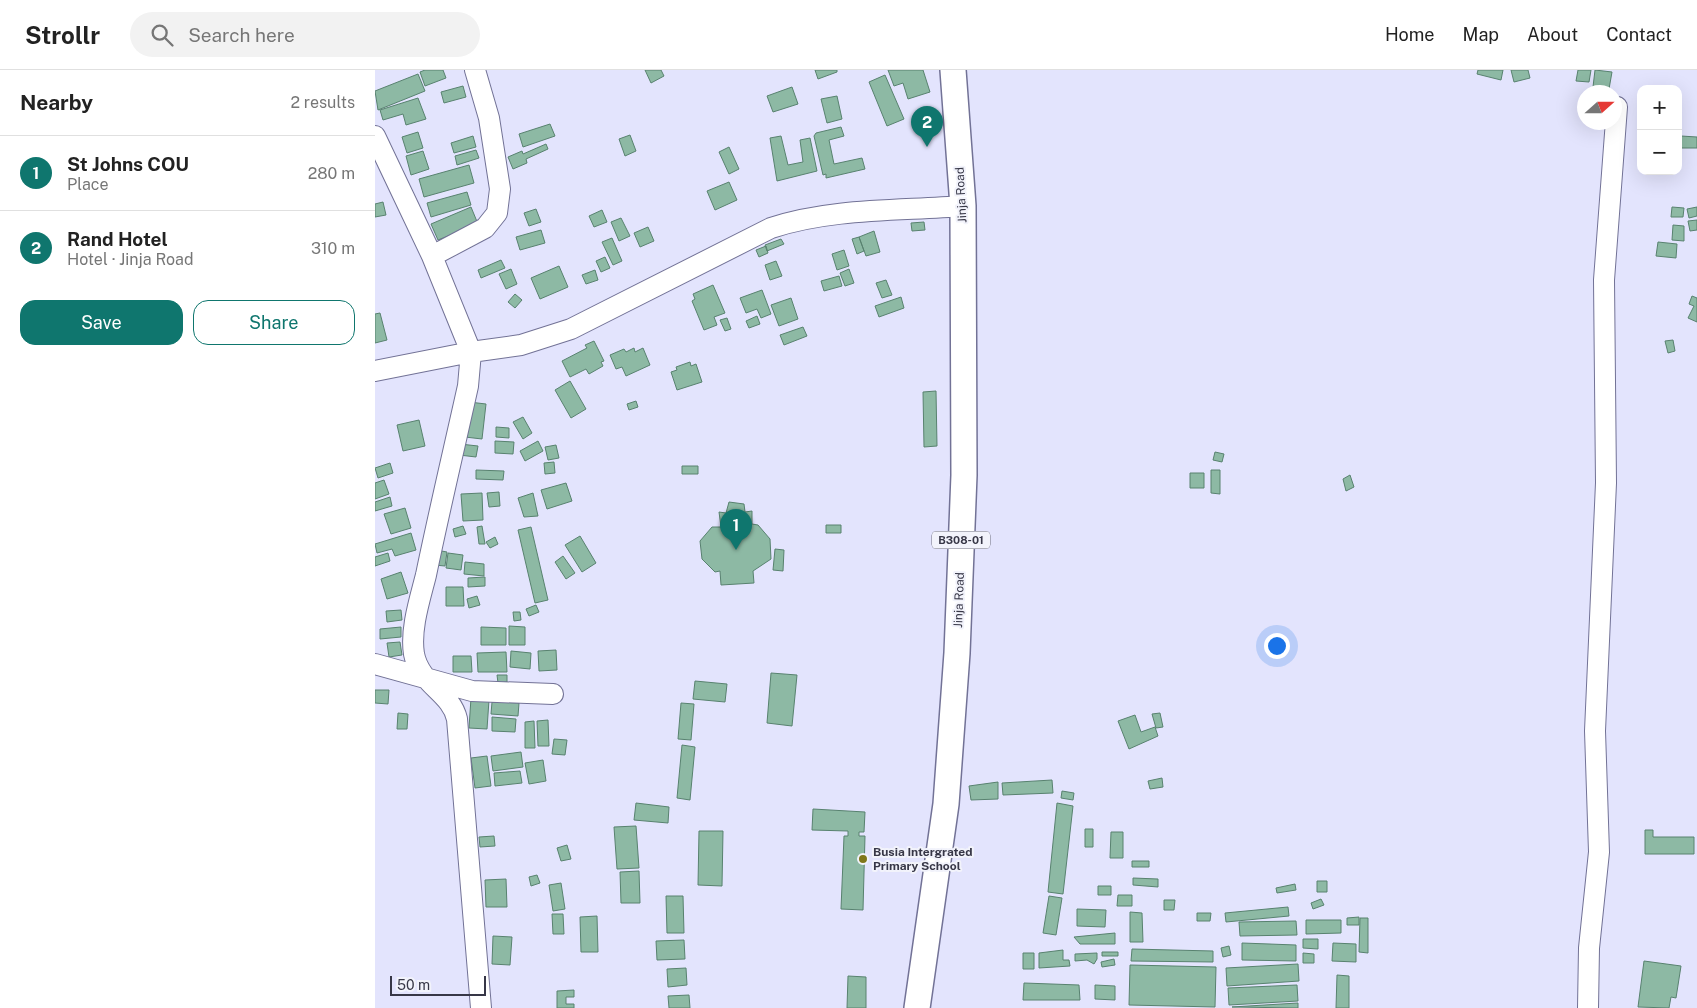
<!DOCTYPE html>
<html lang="en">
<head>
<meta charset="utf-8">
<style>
	:root { --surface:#fff; --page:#f2f2f2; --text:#222; --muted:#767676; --line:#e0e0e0; --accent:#0f766e }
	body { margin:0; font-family:"Public Sans",sans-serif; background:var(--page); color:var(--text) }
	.controls { position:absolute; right:15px; top:15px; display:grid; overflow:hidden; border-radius:10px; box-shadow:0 5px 20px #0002 }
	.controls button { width:45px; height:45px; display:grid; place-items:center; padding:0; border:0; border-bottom:1px solid var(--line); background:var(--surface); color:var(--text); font:25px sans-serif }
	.compass { position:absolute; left:1202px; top:15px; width:45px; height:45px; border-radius:50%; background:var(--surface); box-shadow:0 5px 20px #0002; rotate:69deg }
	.scale { position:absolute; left:15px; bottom:12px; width:96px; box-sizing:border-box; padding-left:5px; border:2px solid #373747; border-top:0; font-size:14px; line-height:18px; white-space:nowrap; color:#373747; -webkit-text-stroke:4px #f2f3fb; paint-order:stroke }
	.you { position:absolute; left:901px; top:575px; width:18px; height:18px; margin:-12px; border:4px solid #fff; border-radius:50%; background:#1a73e8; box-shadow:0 0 0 8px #1a73e833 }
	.badge { display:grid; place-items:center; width:32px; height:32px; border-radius:50%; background:var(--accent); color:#fff; font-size:16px; font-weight:700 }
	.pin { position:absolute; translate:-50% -41px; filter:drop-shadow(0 1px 2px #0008) }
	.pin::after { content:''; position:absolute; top:26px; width:18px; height:15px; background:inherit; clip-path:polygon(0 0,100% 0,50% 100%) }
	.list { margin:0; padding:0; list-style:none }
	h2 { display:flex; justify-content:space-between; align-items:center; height:65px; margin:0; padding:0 20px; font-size:21px }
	h2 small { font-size:16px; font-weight:400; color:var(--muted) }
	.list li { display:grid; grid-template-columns:32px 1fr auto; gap:15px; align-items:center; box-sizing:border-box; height:75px; padding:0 20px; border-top:1px solid var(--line) }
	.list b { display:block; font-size:19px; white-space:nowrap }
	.list p { margin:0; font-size:16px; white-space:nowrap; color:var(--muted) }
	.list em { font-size:16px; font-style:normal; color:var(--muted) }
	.actions { display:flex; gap:10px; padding:15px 20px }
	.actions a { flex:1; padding:11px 0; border:1px solid var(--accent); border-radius:15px; text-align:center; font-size:18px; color:var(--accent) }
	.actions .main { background:var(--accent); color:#fff }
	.icon { flex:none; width:28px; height:28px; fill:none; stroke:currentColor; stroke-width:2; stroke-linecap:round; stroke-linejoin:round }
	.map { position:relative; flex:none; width:1322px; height:938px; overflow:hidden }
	header { display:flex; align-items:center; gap:30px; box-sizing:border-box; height:70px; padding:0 25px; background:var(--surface); border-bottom:1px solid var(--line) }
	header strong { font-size:24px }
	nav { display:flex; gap:28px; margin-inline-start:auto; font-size:18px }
	.search { width:350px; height:45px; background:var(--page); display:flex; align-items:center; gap:12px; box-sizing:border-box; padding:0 18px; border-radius:28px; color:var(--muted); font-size:19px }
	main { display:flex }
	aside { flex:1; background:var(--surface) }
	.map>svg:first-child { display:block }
	.building { fill:#8db9a4; stroke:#58826f }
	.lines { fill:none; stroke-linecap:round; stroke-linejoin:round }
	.minor-casing { stroke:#727296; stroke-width:22 }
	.major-casing { stroke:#727296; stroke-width:28 }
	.minor { stroke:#fff; stroke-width:20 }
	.major { stroke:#fff; stroke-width:25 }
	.poi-dot { fill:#7f761a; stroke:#f2f3fb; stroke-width:2 }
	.labels { text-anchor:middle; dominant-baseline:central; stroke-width:4; stroke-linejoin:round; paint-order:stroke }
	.shield { fill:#f2f3fb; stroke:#6f6f7d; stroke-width:1 }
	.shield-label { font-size:11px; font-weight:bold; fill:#373747 }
	.street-label { font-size:12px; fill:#373747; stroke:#f2f3fb }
	.poi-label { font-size:12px; font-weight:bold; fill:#373747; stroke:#f2f3fb; text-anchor:start }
</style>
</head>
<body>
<header>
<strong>Strollr</strong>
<div class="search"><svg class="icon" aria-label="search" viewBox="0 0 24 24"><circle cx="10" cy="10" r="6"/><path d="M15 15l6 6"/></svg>Search here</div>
<nav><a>Home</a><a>Map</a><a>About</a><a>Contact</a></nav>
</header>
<main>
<aside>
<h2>Nearby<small>2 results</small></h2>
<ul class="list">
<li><span class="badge">1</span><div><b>St Johns COU</b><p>Place</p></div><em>280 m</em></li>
<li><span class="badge">2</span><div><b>Rand Hotel</b><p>Hotel · Jinja Road</p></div><em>310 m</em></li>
</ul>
<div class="actions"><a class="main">Save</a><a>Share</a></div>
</aside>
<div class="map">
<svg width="1322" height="938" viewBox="0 0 1322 938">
	<rect width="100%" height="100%" fill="#e3e4fd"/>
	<!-- building -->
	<path class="building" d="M50 0H68L71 8 50 16 45 2Z
		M270 0H286L289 6 276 13Z
		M440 0H462V2L443 9Z
		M513 0H548L555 22 533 29 528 13 519 16Z
		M1103 0H1128L1126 10 1102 4Z
		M1136 0H1153L1155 8 1139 12Z
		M1203 0H1216L1214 12 1201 11Z
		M1220 0 1237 2 1234 19 1218 17Z
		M43 4 50 21 3 40 0 21Z
		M510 5 529 49 512 56 494 12Z
		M88 16 91 27 69 33 66 22Z
		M417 17 423 34 398 42 392 26Z
		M462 26 467 49 452 53 446 29Z
		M43 28 51 49 31 55 28 44 8 50 5 40Z
		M175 54 180 66 148 77 144 64Z
		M466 57 469 66 454 70 459 94 487 88 490 99 451 108V104L448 105 439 66 441 63Z
		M43 62 48 78 32 83 27 67Z
		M255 65 261 81 250 86 244 69Z
		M98 66 101 77 79 83 76 73Z
		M406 66 413 95 428 92 425 70 435 68 442 101 402 111 395 68Z
		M1306 66 1322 67V78H1305Z
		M171 74 173 79 151 89 152 93 138 99 133 87 147 81 148 84Z
		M354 77 364 99 354 104 344 82Z
		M101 80 104 88 82 95 80 86Z
		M48 81 54 99 36 105 31 86Z
		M94 95 99 113 49 127 44 109Z
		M354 112 362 130 340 140 332 121Z
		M92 122 96 135 56 147 52 133Z
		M8 132 11 145 0 147V134Z
		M96 137 103 154 63 170 56 154Z
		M1297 137 1309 138 1308 147H1296Z
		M1322 137V146L1314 148 1312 139Z
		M161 139 166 152 154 156 149 143Z
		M227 140 232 152 219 157 214 146Z
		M246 148 255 166 244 171 236 152Z
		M1322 150V160L1315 161 1313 151Z
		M549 152 550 160 537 161 536 153Z
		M1298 155 1309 156V171L1297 170Z
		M273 157 279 171 265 177 259 163Z
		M166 160 170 173 145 180 141 167Z
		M499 161 505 182 491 186 484 167Z
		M484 167 489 181 482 184 477 169Z
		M237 168 247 191 238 195 227 172Z
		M406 169 409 174 392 181 390 175Z
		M1283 172 1302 174 1301 188 1281 186Z
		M391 176 393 183 384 187 381 180Z
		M469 180 474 196 462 200 457 184Z
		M230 187 235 198 226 202 221 191Z
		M126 190 130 198 106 208 103 200Z
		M401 191 407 206 395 210 390 195Z
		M184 196 193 217 165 229 156 208Z
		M136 199 142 214 131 219 124 204Z
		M474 199 479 213 470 216 465 203Z
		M220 200 223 210 211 214 207 205Z
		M464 206 467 216 449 221 446 211Z
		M511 210 517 225 507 228 501 213Z
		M338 215 350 243 339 247 342 255 329 260 317 231 320 229 318 224Z
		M387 220 396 244 386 248 382 239 371 243 365 228Z
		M140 224 147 230 140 238 133 232Z
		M1317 226 1322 228V252L1313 248 1319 236 1314 234Z
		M526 227 529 238 504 247 500 236Z
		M416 228 423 249 404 256 396 235Z
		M5 243 12 270 0 273V244Z
		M382 246 385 254 374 258 371 251Z
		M352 248 356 259 350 261 345 250Z
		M428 257 432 266 409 275 405 265Z
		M1298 270 1300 281 1293 283 1290 271Z
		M219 271 229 291 226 292 228 296 214 304 211 299 195 307 187 291 212 278 210 275Z
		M259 278 260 282 268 278 275 295 251 306 247 297 241 299 235 285 249 279 251 282Z
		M315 292 316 296 321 294 327 312 302 320 296 302 302 300 301 297Z
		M195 311 211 339 196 348 180 320Z
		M561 321 562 376 549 377 548 322Z
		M261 331 263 337 254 340 252 334Z
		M94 332 111 334 107 369 90 367Z
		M148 347 157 363 148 369 138 352Z
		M44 350 50 376 28 381 22 355Z
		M121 357 134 358V368L121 367Z
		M120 371 139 372 138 384 120 383Z
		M163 371 168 381 150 391 145 381Z
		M85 374 103 376 101 387 84 385Z
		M181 375 184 388 173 390 170 377Z
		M840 382 849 384 847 392 838 390Z
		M179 392 180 403 170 404 169 393Z
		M15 393 18 403 3 408 0 398Z
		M307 396H323V404H307Z
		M101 400 129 401 128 410 101 409Z
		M836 400H845V424L836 423Z
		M815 403H829V418H815Z
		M975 405 979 417 971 421 968 409Z
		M9 410 14 424 0 429V413Z
		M191 413 197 431 172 439 166 420Z
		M124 422 125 436 114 437 112 423Z
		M107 423 108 450 88 451 86 424Z
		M158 423 163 446 149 447 143 428Z
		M15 427 17 436 0 441V432Z
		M354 432 369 434 370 442 377 441V454L383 455 395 469 396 489 378 501 379 513 346 515 345 501 340 502 327 489 325 471 337 457H346L344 442 351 443Z
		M30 438 36 458 16 464 9 444Z
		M451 455H466V463H451Z
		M88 456 91 464 80 467 78 459Z
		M107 456 110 474H104L102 457Z
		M156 457 173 530 160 533 143 460Z
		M36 463 41 480 20 486 17 479 2 483 0 474Z
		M205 466 221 493 207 502 190 475Z
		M120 467 123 474 115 478 111 472Z
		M400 479 409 480 408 501 398 500Z
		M61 480 72 482 70 496 59 495Z
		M13 483 15 491 0 496V487Z
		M73 483 88 485 86 500 71 498Z
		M188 486 200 503 191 509 180 492Z
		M90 492 109 494V506L89 504Z
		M26 502 33 523 12 529 6 509Z
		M110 507V516L93 517V508Z
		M71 517H88L89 536H71Z
		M102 526 105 535 94 538 92 529Z
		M161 535 164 542 154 546 151 539Z
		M26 540 27 550 12 552 11 541Z
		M138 542H145L146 550 139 551Z
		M134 556 150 557V575H134Z
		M26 557V567L5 569V559Z
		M106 557 131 558V575H106Z
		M25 572 27 585 14 587 12 573Z
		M181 580 182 600 164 601 163 581Z
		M136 581 156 583 155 599 135 597Z
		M131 582 132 602H103L102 583Z
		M78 586H96L97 602H78Z
		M396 603 422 605 417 656 392 653Z
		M122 605H132V612L123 613Z
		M320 611 352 614 350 632 318 629Z
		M0 620H14L13 634 0 633Z
		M96 628 114 630 112 659 94 658Z
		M117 632 144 633 143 646 116 644Z
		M306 633 319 634 316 670 303 669Z
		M23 643 33 644 32 659H22Z
		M785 643 788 657 781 658 777 644Z
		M760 645 766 662 780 657 783 666 754 679 743 651Z
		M117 647 141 649 140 662 117 661Z
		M173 650 174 676H163L162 651Z
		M159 651 160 678H150V652Z
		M179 669 192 670 190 685 177 684Z
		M307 675 320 677 315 730 302 728Z
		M146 682 148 697 118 701 116 686Z
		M112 686 116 716 100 718 96 688Z
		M168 690 171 711 154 714 150 693Z
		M145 701 147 713 120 716 119 703Z
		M787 708 788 717 775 719 773 711Z
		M677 710 678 723 628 725 627 713Z
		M623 712V729L596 730 594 716Z
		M687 721 699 723 698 730 686 728Z
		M261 733 294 737 293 753 259 750Z
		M682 733 698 736 688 824 673 822Z
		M438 739 490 742 489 762H484V766H490L488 840 466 839 469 766H473V761L437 760Z
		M261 756 264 798 242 799 239 757Z
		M710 759H718V777H710Z
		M1270 760H1278V767H1319V784H1270Z
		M324 761H348L347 816 323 815Z
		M736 762H748V788H735Z
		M119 766 120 776 105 777 104 767Z
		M192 775 196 789 186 791 182 778Z
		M757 791H774V797H757Z
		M264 801 265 833H246L245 802Z
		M162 805 165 813 156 816 154 807Z
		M758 808 783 809V817L758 815Z
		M131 809 132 837H111L110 810Z
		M942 811H952V822H942Z
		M186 813 190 839 178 841 174 815Z
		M920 814 921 820 902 823 901 818Z
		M723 816H736V825H723Z
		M743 825H757V836H742Z
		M291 826H308L309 863H292Z
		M674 826 687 828 681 865 668 863Z
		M946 829 949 835 938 839 936 833Z
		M789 830H800L799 840H789Z
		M913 837 914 846 851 852 850 843Z
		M702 839 731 840 730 857 702 856Z
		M755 842 767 843 768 872H755Z
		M822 843H836L835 851H822Z
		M177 844H188L189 864H178Z
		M222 846 223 882H206L205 847Z
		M984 847V855H972V848Z
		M985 848H993V883L984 882Z
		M931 850H966V863L931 864Z
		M921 851 922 865 865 866 864 852Z
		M740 863V874H705L699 867Z
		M118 866 137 867 135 895 117 894Z
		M928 869H943V879L928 878Z
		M309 870 310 889 282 890 281 871Z
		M867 873 921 875V891L867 890Z
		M958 873 981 874V892L957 891Z
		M854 876 856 885 848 887 846 878Z
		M757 879 838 881V892L756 891Z
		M688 880V890H694L695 896 664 898V883Z
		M727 882H743V886H727Z
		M648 883H659V899H648Z
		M722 883V889L719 894 712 890 700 891V884Z
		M928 883 939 884V893H928Z
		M739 889 740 895 727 897 726 892Z
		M1269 891 1306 896 1301 928 1296 927 1294 938 1263 937Z
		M923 894 924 911 852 916 851 898Z
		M755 895 841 897 840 937 754 935Z
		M311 898 312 915 293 917 292 899Z
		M962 905 974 906V938H961Z
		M473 906 491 907V938H472Z
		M649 913 704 915 705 930H648Z
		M720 915 740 916V930L720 929Z
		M922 915 923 931 854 935 853 918Z
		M199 920V927H191V934H199V938H182V921Z
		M314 925 315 938H294L293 926Z
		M923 933V938L857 937Z"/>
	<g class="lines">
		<defs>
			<path id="minor" d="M0 66 57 186 96 282 93 316C79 379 64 442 51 505 45 529 35 559 39 584 45 615 76 622 82 649L106 938
				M57 186 110 158 122 143 125 119 114 48 100 0
				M0 301 96 282 146 275 196 259 396 158C456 138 525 141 588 136
				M0 594 97 621 178 624
				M1213 938 1214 878 1224 782 1220 661 1231 413 1229 210 1242 37"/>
			<path id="major" d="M542 938 571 734 582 583 589 405 588 136 578 0"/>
		</defs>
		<!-- minor casing -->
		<use href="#minor" class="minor-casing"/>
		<!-- major casing -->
		<use href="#major" class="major-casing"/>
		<!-- minor -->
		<use href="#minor" class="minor"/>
		<!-- major -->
		<use href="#major" class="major"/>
	</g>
	<!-- markers -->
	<circle class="poi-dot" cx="488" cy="789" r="5"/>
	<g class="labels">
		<!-- shield labels -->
		<rect class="shield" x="557" y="461.5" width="58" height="17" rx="4"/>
		<g class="shield-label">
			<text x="586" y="470">B308-01</text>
		</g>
		<!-- street labels -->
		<g class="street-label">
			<text transform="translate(586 125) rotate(-93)">Jinja Road</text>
			<text transform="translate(584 530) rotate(-88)">Jinja Road</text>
		</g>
		<!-- poi labels -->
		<g class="poi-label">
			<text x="498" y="782">Busia Intergrated<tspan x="498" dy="14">Primary School</tspan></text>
		</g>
	</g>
</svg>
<div class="controls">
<button>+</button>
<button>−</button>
</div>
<svg class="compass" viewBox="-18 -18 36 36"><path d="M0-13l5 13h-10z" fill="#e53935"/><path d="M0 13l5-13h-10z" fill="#767676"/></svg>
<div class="scale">50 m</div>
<div class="you"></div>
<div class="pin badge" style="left:361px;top:480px">1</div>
<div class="pin badge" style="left:552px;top:77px">2</div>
</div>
</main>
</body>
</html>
